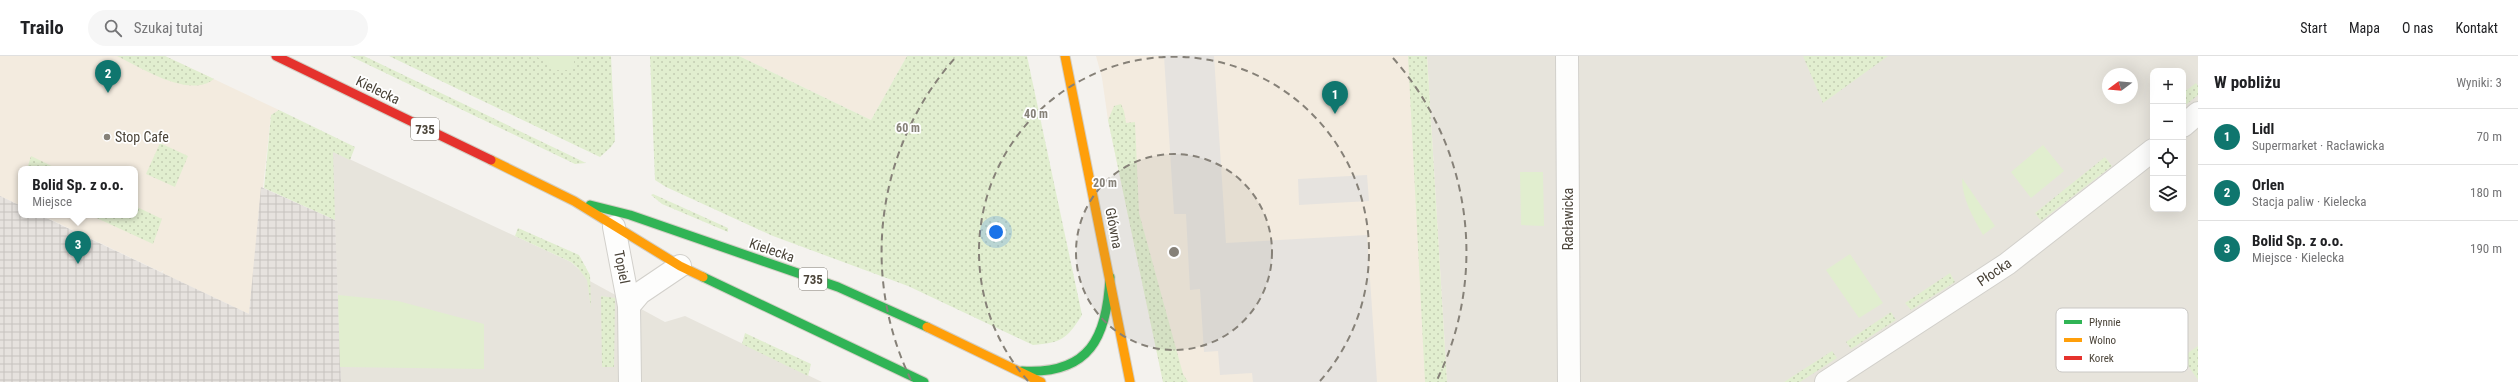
<!DOCTYPE html>
<html lang="pl">
<head>
<meta charset="utf-8">
<style>
	:root { --surface:#fff; --page:#f6f6f6; --text:#202124; --muted:#757577; --line:#e0e0e0; --accent:#0f766e }
	body { margin:0; font-family:"Roboto Condensed",sans-serif; background:var(--page); color:var(--text) }
	.controls { position:absolute; right:12px; top:12px; display:grid; overflow:hidden; border-radius:8px; box-shadow:0 4px 16px #0002 }
	.controls button { width:36px; height:36px; display:grid; place-items:center; padding:0; border:0; border-bottom:1px solid var(--line); background:var(--surface); color:var(--text); font:20px sans-serif }
	.compass { position:absolute; left:2102px; top:12px; width:36px; height:36px; border-radius:50%; background:var(--surface); box-shadow:0 4px 16px #0002; rotate:254deg }
	.you { position:absolute; left:996px; top:176px; width:14px; height:14px; margin:-10px; border:3px solid #fff; border-radius:50%; background:#1a73e8; box-shadow:0 0 0 6px #1a73e833 }
	.badge { display:grid; place-items:center; width:26px; height:26px; border-radius:50%; background:var(--accent); color:#fff; font-size:13px; font-weight:700 }
	.pin { position:absolute; translate:-50% -33px; filter:drop-shadow(0 1px 2px #0008) }
	.pin::after { content:''; position:absolute; top:21px; width:14px; height:12px; background:inherit; clip-path:polygon(0 0,100% 0,50% 100%) }
	.popup { position:absolute; left:18px; top:110px; width:120px; height:52px; box-sizing:border-box; display:grid; place-content:center; border-radius:8px; background:var(--surface); filter:drop-shadow(0 1px 3px #0005); font-size:13px; white-space:nowrap; color:var(--muted) }
	.popup b { font-size:15px; color:var(--text) }
	.popup::after { content:''; position:absolute; left:50%; top:100%; margin-left:-8px; border:8px solid transparent; border-top-color:var(--surface) }
	.list { margin:0; padding:0; list-style:none }
	h2 { display:flex; justify-content:space-between; align-items:center; height:52px; margin:0; padding:0 16px; font-size:17px }
	h2 small { font-size:13px; font-weight:400; color:var(--muted) }
	.list li { display:grid; grid-template-columns:26px 1fr auto; gap:12px; align-items:center; box-sizing:border-box; height:56px; padding:0 16px; border-top:1px solid var(--line) }
	.list b { display:block; font-size:15px; white-space:nowrap }
	.list p { margin:0; font-size:13px; white-space:nowrap; color:var(--muted) }
	.list em { font-size:13px; font-style:normal; color:var(--muted) }
	.icon { flex:none; width:22px; height:22px; fill:none; stroke:currentColor; stroke-width:2; stroke-linecap:round; stroke-linejoin:round }
	.map { position:relative; flex:none; width:2198px; height:326px; overflow:hidden }
	header { display:flex; align-items:center; gap:24px; box-sizing:border-box; height:56px; padding:0 20px; background:var(--surface); border-bottom:1px solid var(--line) }
	header strong { font-size:19px }
	nav { display:flex; gap:22px; margin-inline-start:auto; font-size:14px }
	.search { width:280px; height:36px; background:var(--page); display:flex; align-items:center; gap:10px; box-sizing:border-box; padding:0 14px; border-radius:22px; color:var(--muted); font-size:15px }
	main { display:flex }
	aside { flex:1; background:var(--surface) }
	.map>svg:first-child { display:block }
	.residential { fill:#e7e4dc; fill-rule:evenodd }
	.commercial { fill:#f3ebdf }
	.industrial { fill:url(#industrial-grid) }
	.grass { fill:url(#grass-dots) }
	.garden { fill:#e1eecf }
	.parking { fill:#e6e3df }
	.lines { fill:none; stroke-linecap:round; stroke-linejoin:round }
	.street-casing { stroke:#d2d0cb; stroke-width:24 }
	.fast-casing { stroke:#d3cfc5; stroke-width:11 }
	.slow-casing { stroke:#d3cfc5; stroke-width:11 }
	.jam-casing { stroke:#d3cfc5; stroke-width:11 }
	.street { stroke:#fdfdfc; stroke-width:22 }
	.fast { stroke:#30b455; stroke-width:9 }
	.slow { stroke:#ff9f0a; stroke-width:9 }
	.jam { stroke:#e5322d; stroke-width:9 }
	.ring { fill:none; stroke:#868178; stroke-width:2; stroke-dasharray:7 5 }
	.poi-dot { fill:#868178; stroke:#fff; stroke-width:1.5 }
	.labels { text-anchor:middle; dominant-baseline:central; stroke-width:3.5; stroke-linejoin:round; paint-order:stroke }
	.shield { fill:#fff; stroke:#817c74; stroke-width:1 }
	.shield-label { font-size:13px; font-weight:bold; fill:#4b4439 }
	.street-label { font-size:14px; fill:#4b4439; stroke:#fff }
	.poi-label { font-size:14px; fill:#4b4439; stroke:#fff; text-anchor:start }
	.key { fill:#fff; stroke:#c9c7c4; stroke-width:1 }
	.key-label { font-size:11px; fill:#4b4439 }
	.centre { fill:#868178; stroke:#fff; stroke-width:2 }
	.ring-label { font-size:12px; text-anchor:middle; font-weight:bold; fill:#868178; stroke:#fff; stroke-width:3.5; stroke-linejoin:round; paint-order:stroke }
</style>
</head>
<body>
<header>
<strong>Trailo</strong>
<div class="search"><svg class="icon" aria-label="search" viewBox="0 0 24 24"><circle cx="10" cy="10" r="6"/><path d="M15 15l6 6"/></svg>Szukaj tutaj</div>
<nav><a>Start</a><a>Mapa</a><a>O nas</a><a>Kontakt</a></nav>
</header>
<main>
<div class="map">
<svg width="2198" height="326" viewBox="0 0 2198 326">
	<defs>
		<pattern id="industrial-grid" width="8" height="8" patternUnits="userSpaceOnUse"><rect width="8" height="8" fill="#e6e2de"/><path d="M0 4h8M4 0v8" fill="none" stroke="#c7c3bf"/></pattern>
		<pattern id="grass-dots" width="8" height="8" patternUnits="userSpaceOnUse"><rect width="8" height="8" fill="#e1eecf"/><path d="M2 2h.1M6 6h.1" fill="none" stroke="#c3cdb2" stroke-width="1.8" stroke-linecap="round"/></pattern>
	</defs>
	<rect width="100%" height="100%" fill="#f4f2ee"/>
	<!-- residential -->
	<path class="residential" d="M1427 0H2198V326H1447ZM2153 15H2183V153H2153ZM2108 18H2132V42H2108Z
		M332 95 571 206 584 218 588 224 665 266 685 260 822 326H341Z"/>
	<!-- commercial -->
	<path class="commercial" d="M0 0H165L279 54 271 59 249 258 162 217 164 214 161 216 41 159H135V113H21V150L0 140Z
		M739 0H907L871 64Z
		M1096 0H1427L1447 326H1163L1108 64 1102 22Z"/>
	<!-- industrial -->
	<path class="industrial" d="M261 131 335 164 341 326H0V140L21 150V159H40L249 258Z"/>
	<!-- grass -->
	<path class="grass" d="M117 0H165L214 23C189 43 142 12 117 0Z
		M350 0H364L586 107 575 108Z
		M389 0H611L615 85 611 91 600 101Z
		M650 0H739L871 64 907 0H1027L1082 259C1067 283 1061 287 1033 289L908 230 773 180 666 131 655 124Z
		M1408 0H1427L1447 326H1425Z
		M1803 0H1888L1823 47Z
		M2196 27 2198 30V39L2183 51V37Z
		M1121 48 1124 55 1126 67 1135 66 1139 157 1183 318 1188 326H1163L1108 64 1114 50Z
		M279 54 355 91 350 104 333 96 335 164 264 132 271 59Z
		M160 87 188 100 175 131 146 118Z
		M31 100 58 113H27Z
		M2105 101 2112 110 2041 165 2035 157Z
		M653 138 728 172V176L662 148 651 139Z
		M135 150 162 163 153 188 90 159H135Z
		M518 172 579 199 590 219 591 252 587 224 578 212 571 206 515 180Z
		M1950 217 1955 226 1911 254 1905 247Z
		M601 240 615 242 614 311H602Z
		M1891 256 1896 264 1851 293 1846 286Z
		M745 277 811 308 808 320 742 288Z
		M2198 290V324L2182 301Z
		M1832 295 1837 302 1800 326H1784Z"/>
	<!-- garden -->
	<path class="garden" d="M536 0H574V8L571 14H555Z
		M2043 89 2064 115 2031 142 2011 116Z
		M1520 116H1543L1544 170 1521 169Z
		M1962 122 1995 170 1983 179C1973 161 1962 143 1962 122Z
		M1850 198 1883 247 1859 262 1826 214Z
		M338 239 398 245 484 268V313L340 311Z"/>
	<!-- parking -->
	<path class="parking" d="M1164 0H1214L1226 187 1367 179 1377 326H1253L1252 317 1220 319 1218 295 1204 296 1200 233 1190 234 1186 158H1174Z
		M1367 119 1369 145 1299 149 1298 123Z"/>
	<g class="lines">
		<defs>
			<path id="street" d="M1567 0 1569 326
				M2183 70 2198 57
				M614 171 629 250 630 326
				M629 250 640 237 680 210
				M1826 326 2007 208 2153 94"/>
			<path id="fast" d="M590 149 630 159 838 231 927 271
				M703 221 924 326
				M1022 315C1090 319 1107 281 1110 221"/>
			<path id="slow" d="M1065 0 1130 326
				M491 104 574 145 680 210 703 221
				M927 271 1041 326"/>
			<path id="jam" d="M276 0 491 104"/>
		</defs>
		<!-- street casing -->
		<use href="#street" class="street-casing"/>
		<!-- fast casing -->
		<use href="#fast" class="fast-casing"/>
		<!-- slow casing -->
		<use href="#slow" class="slow-casing"/>
		<!-- jam casing -->
		<use href="#jam" class="jam-casing"/>
		<!-- street -->
		<use href="#street" class="street"/>
		<!-- fast -->
		<use href="#fast" class="fast"/>
		<!-- slow -->
		<use href="#slow" class="slow"/>
		<!-- jam -->
		<use href="#jam" class="jam"/>
	</g>
	<!-- distance rings -->
	<circle cx="1174" cy="196" r="98" fill="#868178" fill-opacity=".12"/>
	<g class="ring">
		<circle cx="1174" cy="196" r="98"/>
		<path d="M1028 325A195 195 0 1 1 1320 325"/>
		<path d="M911 324A293 293 0 0 1 955 2M1393 2A293 293 0 0 1 1437 324"/>
	</g>
	<!-- markers -->
	<circle class="poi-dot" cx="107" cy="81" r="4"/>
	<g class="labels">
		<!-- shield labels -->
		<g class="shield">
			<rect x="411" y="62" width="28" height="22" rx="3"/>
			<rect x="799" y="212" width="28" height="22" rx="3"/>
		</g>
		<g class="shield-label">
			<text x="425" y="73">735</text>
			<text x="813" y="223">735</text>
		</g>
		<!-- street labels -->
		<g class="street-label">
			<text transform="translate(378 34) rotate(26)">Kielecka</text>
			<text transform="translate(1568 163) rotate(-90)">Racławicka</text>
			<text transform="translate(1114 172) rotate(79)">Główna</text>
			<text transform="translate(772 194) rotate(19)">Kielecka</text>
			<text transform="translate(622 211) rotate(79)">Topiel</text>
			<text transform="translate(1994 216) rotate(-34)">Płocka</text>
		</g>
		<!-- poi labels -->
		<g class="poi-label">
			<text x="115" y="81">Stop Cafe</text>
		</g>
	</g>
	<!-- legend -->
	<rect x="2056" y="252" width="132" height="64" rx="6" class="key"/>
	<rect x="2064" y="264" width="18" height="4" fill="#30b455"/>
	<rect x="2064" y="282" width="18" height="4" fill="#ff9f0a"/>
	<rect x="2064" y="300" width="18" height="4" fill="#e5322d"/>
	<g class="key-label">
		<text x="2089" y="270">Płynnie</text>
		<text x="2089" y="288">Wolno</text>
		<text x="2089" y="306">Korek</text>
	</g>
	<circle cx="1174" cy="196" r="6" class="centre"/>
	<g class="ring-label">
		<text x="1036" y="62">40 m</text>
		<text x="908" y="76">60 m</text>
		<text x="1105" y="131">20 m</text>
	</g>
</svg>
<div class="controls">
<button>+</button>
<button>−</button>
<button><svg class="icon" aria-label="locate" viewBox="0 0 24 24"><circle cx="12" cy="12" r="6"/><path d="M12 2v4M12 18v4M2 12h4M18 12h4"/></svg></button>
<button><svg class="icon" aria-label="layers" viewBox="0 0 24 24"><path d="M12 4l9 5-9 5-9-5zM3 14l9 5 9-5"/></svg></button>
</div>
<svg class="compass" viewBox="-18 -18 36 36"><path d="M0-13l5 13h-10z" fill="#e53935"/><path d="M0 13l5-13h-10z" fill="#757577"/></svg>
<div class="you"></div>
<div class="pin badge" style="left:1335px;top:58px">1</div>
<div class="pin badge" style="left:108px;top:37px">2</div>
<div class="pin badge" style="left:78px;top:208px">3</div>
<div class="popup"><b>Bolid Sp. z o.o.</b>Miejsce</div>
</div>
<aside>
<h2>W pobliżu<small>Wyniki: 3</small></h2>
<ul class="list">
<li><span class="badge">1</span><div><b>Lidl</b><p>Supermarket · Racławicka</p></div><em>70 m</em></li>
<li><span class="badge">2</span><div><b>Orlen</b><p>Stacja paliw · Kielecka</p></div><em>180 m</em></li>
<li><span class="badge">3</span><div><b>Bolid Sp. z o.o.</b><p>Miejsce · Kielecka</p></div><em>190 m</em></li>
</ul>
</aside>
</main>
</body>
</html>
